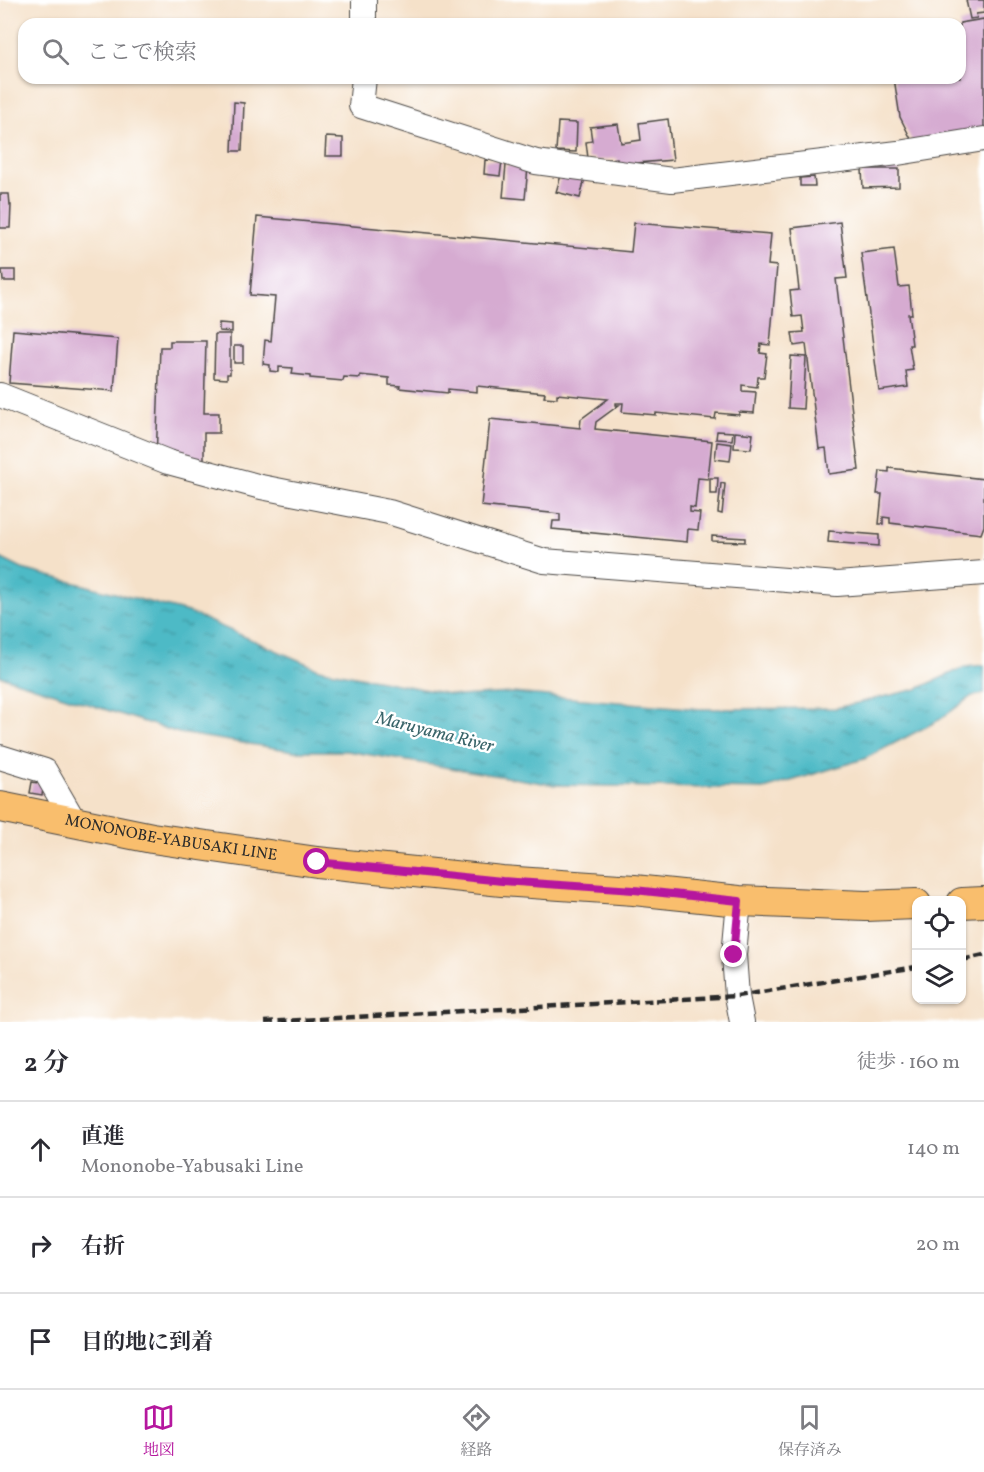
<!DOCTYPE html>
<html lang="ja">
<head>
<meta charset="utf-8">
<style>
	:root { --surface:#fff; --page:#f2f2f3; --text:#2b2b33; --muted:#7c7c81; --line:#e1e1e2; --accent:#b5179e }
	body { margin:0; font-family:Vollkorn,"Noto Serif JP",serif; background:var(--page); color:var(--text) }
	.controls { position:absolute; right:18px; bottom:18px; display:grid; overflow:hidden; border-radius:12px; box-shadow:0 2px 4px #0004 }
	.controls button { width:54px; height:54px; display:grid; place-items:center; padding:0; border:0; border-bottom:2px solid var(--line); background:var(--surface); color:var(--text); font:30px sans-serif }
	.stop { position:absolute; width:18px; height:18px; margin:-14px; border:4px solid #b5179e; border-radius:50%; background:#fff }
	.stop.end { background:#b5179e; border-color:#fff; box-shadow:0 2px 6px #0008 }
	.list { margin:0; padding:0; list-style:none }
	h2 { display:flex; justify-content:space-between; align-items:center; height:78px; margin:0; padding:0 24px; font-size:26px }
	h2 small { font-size:20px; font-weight:400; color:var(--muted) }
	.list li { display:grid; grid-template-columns:39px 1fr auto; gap:18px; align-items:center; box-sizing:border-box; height:96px; padding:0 24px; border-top:2px solid var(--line) }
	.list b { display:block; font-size:22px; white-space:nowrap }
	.list p { margin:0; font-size:20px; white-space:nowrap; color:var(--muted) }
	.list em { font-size:20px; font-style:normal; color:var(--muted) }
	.icon { flex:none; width:33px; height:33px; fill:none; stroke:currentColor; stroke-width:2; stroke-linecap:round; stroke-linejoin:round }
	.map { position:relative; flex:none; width:984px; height:1022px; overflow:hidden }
	.search { position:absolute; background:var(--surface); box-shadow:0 2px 4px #0004; left:18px; right:18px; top:18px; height:66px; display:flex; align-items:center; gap:15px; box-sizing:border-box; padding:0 21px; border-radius:18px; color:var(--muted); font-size:22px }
	.sheet { height:366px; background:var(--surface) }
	nav { display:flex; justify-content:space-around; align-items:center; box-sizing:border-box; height:84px; border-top:2px solid var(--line); background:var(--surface); font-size:16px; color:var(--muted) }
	nav a { display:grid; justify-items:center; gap:3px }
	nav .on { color:var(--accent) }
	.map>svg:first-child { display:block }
	.water { fill:url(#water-ripples); stroke:#3c7278; stroke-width:1.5 }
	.building { fill:#d6abd1 }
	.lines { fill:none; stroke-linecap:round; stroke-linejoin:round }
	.minor-casing { stroke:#494643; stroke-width:26 }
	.major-casing { stroke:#494643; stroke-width:32 }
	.minor { stroke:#fff; stroke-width:24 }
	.major { stroke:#f9be6d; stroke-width:30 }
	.rail { stroke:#2b2b2b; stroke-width:4.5; stroke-dasharray:9 4.5; stroke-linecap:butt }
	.route { stroke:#b5179e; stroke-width:8 }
	.labels { text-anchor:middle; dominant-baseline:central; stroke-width:5; stroke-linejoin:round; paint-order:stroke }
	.street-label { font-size:16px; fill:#2b2b2b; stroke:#fff }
	.water-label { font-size:18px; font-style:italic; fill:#396469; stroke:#fff }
</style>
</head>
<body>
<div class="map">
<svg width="984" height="1022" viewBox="0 0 984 1022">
	<defs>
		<pattern id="water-ripples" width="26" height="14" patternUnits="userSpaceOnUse" patternTransform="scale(1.5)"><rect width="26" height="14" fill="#4dbac6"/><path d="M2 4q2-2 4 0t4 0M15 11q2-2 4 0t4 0" fill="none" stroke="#4097a1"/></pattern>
	</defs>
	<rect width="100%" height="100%" fill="#fff"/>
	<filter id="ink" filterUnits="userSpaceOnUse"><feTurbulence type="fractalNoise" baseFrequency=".0167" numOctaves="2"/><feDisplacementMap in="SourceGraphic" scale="12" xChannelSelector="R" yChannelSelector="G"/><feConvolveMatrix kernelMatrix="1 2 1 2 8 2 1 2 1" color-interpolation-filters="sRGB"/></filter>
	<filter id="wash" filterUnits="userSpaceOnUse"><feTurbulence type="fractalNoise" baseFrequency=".008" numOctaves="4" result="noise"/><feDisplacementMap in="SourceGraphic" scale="24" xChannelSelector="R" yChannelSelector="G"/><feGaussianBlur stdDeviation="1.35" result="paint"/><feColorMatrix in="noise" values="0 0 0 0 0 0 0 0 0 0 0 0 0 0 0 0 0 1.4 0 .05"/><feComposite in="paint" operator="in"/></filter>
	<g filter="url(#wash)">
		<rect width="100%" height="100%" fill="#f5e1c9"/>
		<!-- water -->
		<path class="water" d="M0 558 22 569 188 612 319 669 459 696 512 693 701 709 836 708 917 689 965 667 984 665V694L972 696 939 720 864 759 764 789 555 785 347 751H294L179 733 0 676Z"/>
		<g id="blocks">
			<!-- building -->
			<path class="building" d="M966 0H984V13L976 14 977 18 970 19Z
				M984 19V129L913 143 900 117 894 78H960V23Z
				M234 102 244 103 242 151H232Z
				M668 119 673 160 637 163 638 165 618 167 617 158 595 161V158H588L586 142 592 141 590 127 618 124 621 143 641 140 639 123Z
				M558 122 577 123 576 152 556 151Z
				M326 137 343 138V156H325Z
				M485 160 502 161 500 176 484 174Z
				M506 165 528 167 525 199 503 197Z
				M862 169H899V187L863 188Z
				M562 172 585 178 580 198 556 192Z
				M814 177 815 186H800V178Z
				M0 194H9L10 205H11L10 228H0Z
				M257 217 631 252 634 223 771 234 768 265 777 266 770 345 761 344 760 353 767 354 764 377H758L757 387 742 385V391L756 392 754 413 739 412V415L716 413 715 419 656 413V415L622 412 623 403H616V405H619L596 422 595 429 712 441 708 479 698 478 695 508 690 507V512L700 513 698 530 688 529 687 542 552 529 553 521H560V514L481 506 490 419 580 428 581 419 608 399 557 394V398L544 397 545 393 477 386V392L448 389V393L399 388 400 386 389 385V378L360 375V378L344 377 343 381 310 378V376L292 374 293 368 279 367V372L270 371V365L263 364 265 340 271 341 275 297 250 295Z
				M840 222 847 278 836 279 859 470 829 474 826 448 819 449 806 344 794 346 792 333 804 332 802 316 793 317 790 291 799 290 792 228Z
				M894 249 899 287 909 286 912 314H908L912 345H909L913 370 906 371 908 387 879 391 861 253Z
				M2 270H15V281H3Z
				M219 323 232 324V332L219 331Z
				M13 330 118 339 114 391 9 383Z
				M215 334H230V374H227V379L214 378Z
				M170 341H206L204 413H219V433H204V463L156 462 160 347H170Z
				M234 346H243V363H234Z
				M791 356 806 357 803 409 788 408Z
				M717 431 733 432 732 440 716 439Z
				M735 432 753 434 751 449 734 448Z
				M717 442 732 444 730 461 715 459Z
				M889 468 984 479V526L981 534 890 523V518L883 517V524H879L882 494H877L880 471 889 472Z
				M710 478H718L717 494H710Z
				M721 483 725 484 722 514 718 513Z
				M829 531 879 535V546L828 542Z
				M712 536 745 538V542L712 541Z
				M32 782 44 784 42 795 30 793Z"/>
		</g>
	</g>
	<g filter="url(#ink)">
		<use href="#blocks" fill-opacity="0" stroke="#494643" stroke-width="1.5"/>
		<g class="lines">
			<defs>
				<path id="minor" d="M364 0V24
					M364 78 361 106 536 162 672 180 898 153 984 139
					M0 395 168 462 261 487 389 512 544 561 837 584 984 573
					M0 757 45 771 74 821
					M739 901 734 955 737 996 742 1022"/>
				<g id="major">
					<path id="s1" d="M0 807 152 838 317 862 502 881 634 890 739 901 866 906 916 904"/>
					<path d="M962 903 984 902"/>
				</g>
			</defs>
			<!-- minor casing -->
			<use href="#minor" class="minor-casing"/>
			<!-- major casing -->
			<use href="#major" class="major-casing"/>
			<!-- minor -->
			<use href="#minor" class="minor"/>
			<!-- major -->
			<use href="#major" class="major"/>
			<!-- rail -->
			<path class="rail" d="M962 960 984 955
				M265 1022 737 996 916 967"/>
		</g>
	</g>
	<g class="lines" filter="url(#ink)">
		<!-- route -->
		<path class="route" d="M317 862 502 881 634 890 739 901 734 955"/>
	</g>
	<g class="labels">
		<!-- street labels -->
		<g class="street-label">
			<text stroke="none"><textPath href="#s1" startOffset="174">MONONOBE-YABUSAKI LINE</textPath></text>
		</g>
		<!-- water labels -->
		<g class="water-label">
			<text transform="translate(435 733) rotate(14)">Maruyama River</text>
		</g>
	</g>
</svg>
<div class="controls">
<button><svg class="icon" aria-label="locate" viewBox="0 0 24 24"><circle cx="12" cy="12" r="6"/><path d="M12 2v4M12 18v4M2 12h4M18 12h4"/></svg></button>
<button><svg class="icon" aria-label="layers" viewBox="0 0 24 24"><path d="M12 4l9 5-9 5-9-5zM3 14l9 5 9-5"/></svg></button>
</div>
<div class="stop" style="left:317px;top:862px"></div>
<div class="stop end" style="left:734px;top:955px"></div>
<div class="search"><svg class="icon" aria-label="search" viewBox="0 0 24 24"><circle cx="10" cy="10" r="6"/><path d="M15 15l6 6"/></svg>ここで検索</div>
</div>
<section class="sheet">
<h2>2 分<small>徒歩 · 160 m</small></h2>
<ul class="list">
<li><svg class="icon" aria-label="ahead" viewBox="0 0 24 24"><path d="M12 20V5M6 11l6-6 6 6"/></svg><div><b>直進</b><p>Mononobe-Yabusaki Line</p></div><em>140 m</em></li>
<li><svg class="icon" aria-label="right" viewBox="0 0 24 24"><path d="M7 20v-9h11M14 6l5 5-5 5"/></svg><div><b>右折</b></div><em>20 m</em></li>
<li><svg class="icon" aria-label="arrive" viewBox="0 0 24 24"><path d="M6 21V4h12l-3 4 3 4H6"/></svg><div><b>目的地に到着</b></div></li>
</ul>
</section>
<nav>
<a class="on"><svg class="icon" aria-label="map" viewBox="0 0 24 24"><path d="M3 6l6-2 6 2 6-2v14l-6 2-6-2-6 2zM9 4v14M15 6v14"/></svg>地図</a>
<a><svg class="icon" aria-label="directions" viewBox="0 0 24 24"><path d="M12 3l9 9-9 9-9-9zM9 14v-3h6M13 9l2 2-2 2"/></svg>経路</a>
<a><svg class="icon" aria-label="saved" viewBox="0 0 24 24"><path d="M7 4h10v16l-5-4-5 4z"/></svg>保存済み</a>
</nav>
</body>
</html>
